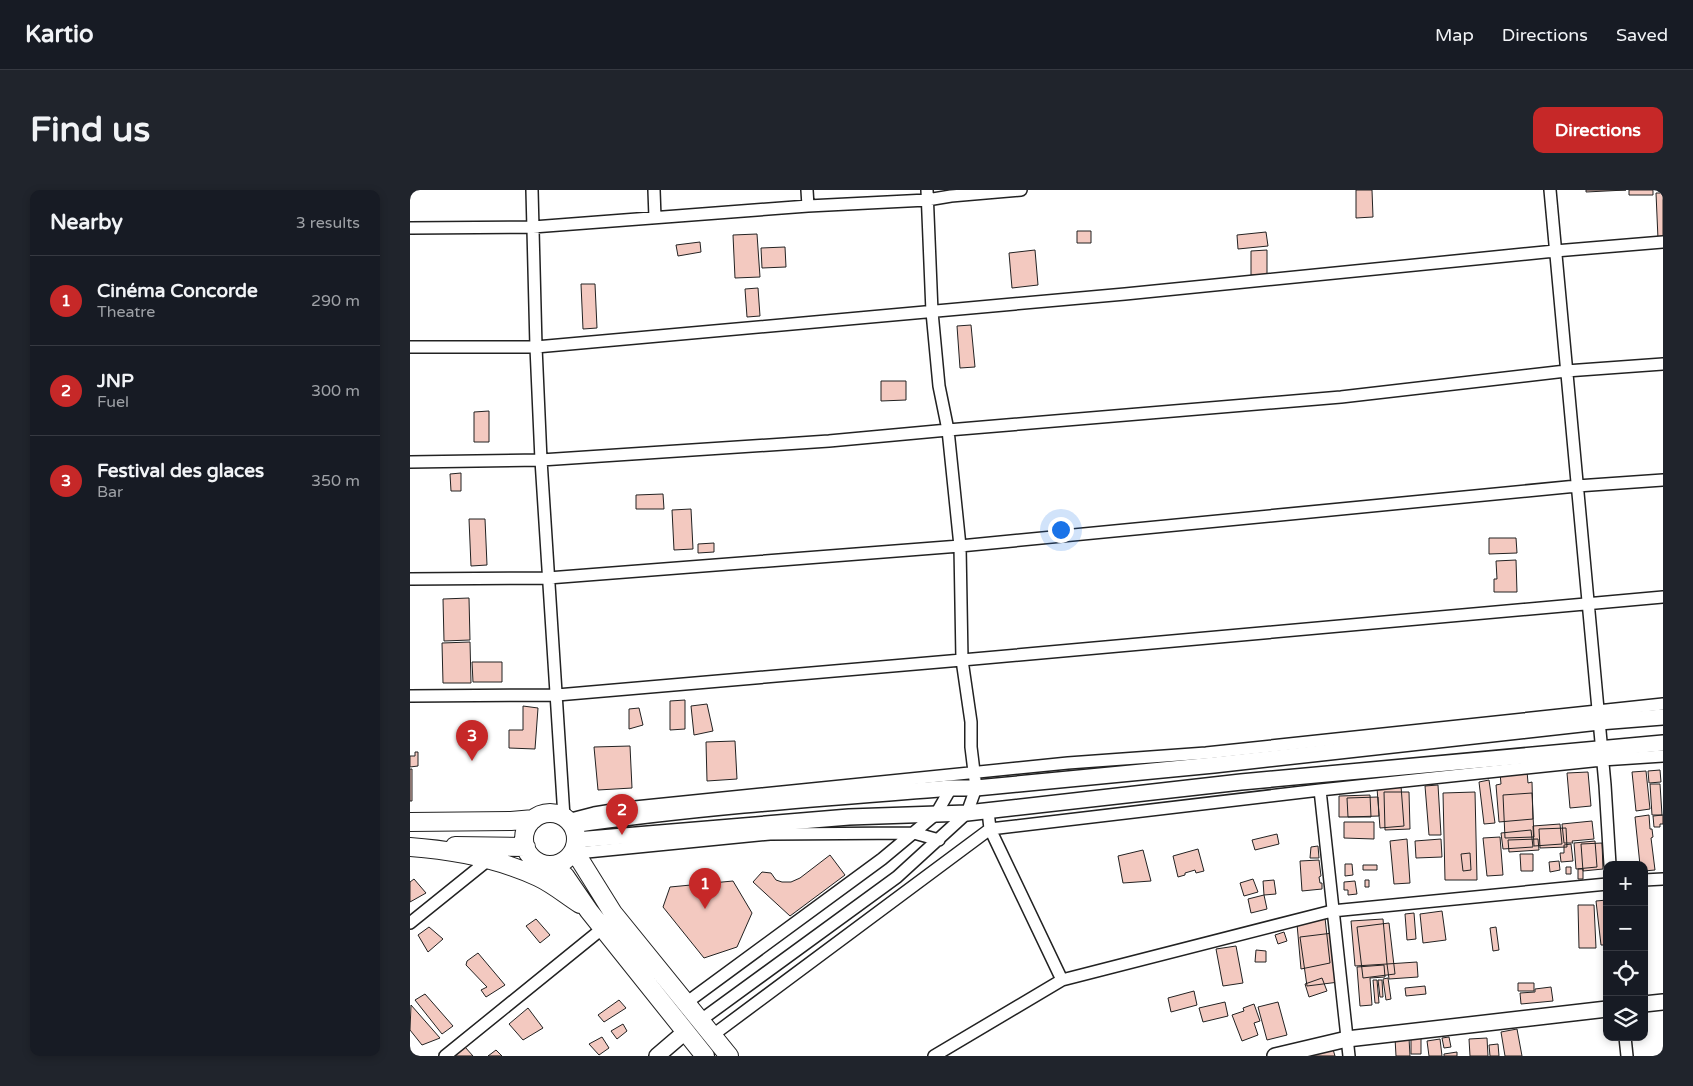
<!DOCTYPE html>
<html lang="en">
<head>
<meta charset="utf-8">
<style>
	:root { --surface:#171b24; --page:#20242c; --text:#f1f3f6; --muted:#9ea1a6; --line:#363941; --accent:#c62828 }
	body { margin:0; font-family:"Varela Round",sans-serif; background:var(--page); color:var(--text) }
	.controls { position:absolute; right:15px; bottom:15px; display:grid; overflow:hidden; border-radius:10px; box-shadow:0 2px 8px #0003 }
	.controls button { width:45px; height:45px; display:grid; place-items:center; padding:0; border:0; border-bottom:1px solid var(--line); background:var(--surface); color:var(--text); font:25px sans-serif }
	.you { position:absolute; left:650px; top:339px; width:18px; height:18px; margin:-12px; border:4px solid #fff; border-radius:50%; background:#1a73e8; box-shadow:0 0 0 8px #1a73e833 }
	.badge { display:grid; place-items:center; width:32px; height:32px; border-radius:50%; background:var(--accent); color:#fff; font-size:16px; font-weight:700 }
	.pin { position:absolute; translate:-50% -41px; filter:drop-shadow(0 1px 2px #0008) }
	.pin::after { content:''; position:absolute; top:26px; width:18px; height:15px; background:inherit; clip-path:polygon(0 0,100% 0,50% 100%) }
	.list { margin:0; padding:0; list-style:none }
	h2 { display:flex; justify-content:space-between; align-items:center; height:65px; margin:0; padding:0 20px; font-size:21px }
	h2 small { font-size:16px; font-weight:400; color:var(--muted) }
	.list li { display:grid; grid-template-columns:32px 1fr auto; gap:15px; align-items:center; box-sizing:border-box; height:90px; padding:0 20px; border-top:1px solid var(--line) }
	.list b { display:block; font-size:19px; white-space:nowrap }
	.list p { margin:0; font-size:16px; white-space:nowrap; color:var(--muted) }
	.list em { font-size:16px; font-style:normal; color:var(--muted) }
	.icon { flex:none; width:28px; height:28px; fill:none; stroke:currentColor; stroke-width:2; stroke-linecap:round; stroke-linejoin:round }
	.map { position:relative; flex:none; width:1253px; height:866px; overflow:hidden; border-radius:10px }
	header { display:flex; align-items:center; gap:30px; box-sizing:border-box; height:70px; padding:0 25px; background:var(--surface); border-bottom:1px solid var(--line) }
	header strong { font-size:24px }
	nav { display:flex; gap:28px; margin-inline-start:auto; font-size:18px }
	.intro { display:flex; align-items:center; justify-content:space-between; box-sizing:border-box; height:120px; padding:0 30px }
	h1 { margin:0; font-size:35px }
	.button { padding:12px 22px; border-radius:10px; background:var(--accent); color:#fff; font-size:18px; font-weight:700 }
	main { display:flex; gap:30px; padding:0 30px }
	aside { flex:1; background:var(--surface); border-radius:10px; box-shadow:0 2px 8px #0003 }
	.map>svg:first-child { display:block }
	.building { fill:#f3c9c0; stroke:#222 }
	.lines { fill:none; stroke-linecap:round; stroke-linejoin:round }
	.street-casing { stroke:#222; stroke-width:14 }
	.secondary-casing { stroke:#222; stroke-width:18 }
	.primary-casing { stroke:#222; stroke-width:20 }
	.street { stroke:#fff; stroke-width:11 }
	.secondary { stroke:#fff; stroke-width:15 }
	.primary { stroke:#fff; stroke-width:18 }
</style>
</head>
<body>
<header>
<strong>Kartio</strong>
<nav><a>Map</a><a>Directions</a><a>Saved</a></nav>
</header>
<div class="intro"><h1>Find us</h1><a class="button">Directions</a></div>
<main>
<aside>
<h2>Nearby<small>3 results</small></h2>
<ul class="list">
<li><span class="badge">1</span><div><b>Cinéma Concorde</b><p>Theatre</p></div><em>290 m</em></li>
<li><span class="badge">2</span><div><b>JNP</b><p>Fuel</p></div><em>300 m</em></li>
<li><span class="badge">3</span><div><b>Festival des glaces</b><p>Bar</p></div><em>350 m</em></li>
</ul>
</aside>
<div class="map">
<svg width="1253" height="866" viewBox="0 0 1253 866">
	<rect width="100%" height="100%" fill="#fff"/>
	<!-- building -->
	<path class="building" d="M946 0H962L963 27 946 28Z
		M1176 0H1216L1176 2Z
		M1219 0H1243V5H1219Z
		M1246 3H1253V49H1248Z
		M667 41H681V53H667Z
		M856 42 858 56 828 59 827 45Z
		M347 44 350 87 325 88 323 45Z
		M290 52 291 62 268 66 266 55Z
		M375 57 376 77 352 78 351 58Z
		M625 60 628 95 602 98 599 63Z
		M857 60V85H841V61Z
		M171 94H185L187 138 173 139Z
		M348 98 350 126 337 127 335 99Z
		M561 135 565 177 550 178 547 136Z
		M471 191H496V210L471 211Z
		M79 221V252H64V222Z
		M51 283V301H41L40 284Z
		M253 304 254 319H226V305Z
		M281 319 283 359 264 360 262 320Z
		M59 329H75L77 375 61 376Z
		M1079 348H1106L1107 363 1079 364Z
		M304 353V362L288 363V354Z
		M1106 370 1107 402H1084V389H1087L1086 371Z
		M59 408 60 450 34 451 33 409Z
		M60 452 61 493H33L32 453Z
		M62 472H92V492H63Z
		M275 510V539L260 540V511Z
		M297 514 303 541 284 545 281 516Z
		M113 516 128 518 125 559 99 558V540H113Z
		M229 518 233 535 219 539V519Z
		M325 551 327 589 297 591 296 552Z
		M220 556 222 598 188 600 184 557Z
		M5 562H8V576L0 577V566H5Z
		M0 579H2V611H0Z
		M1250 580 1251 592 1239 593 1238 581Z
		M1117 581 1118 593 1122 592 1123 629 1089 632 1086 595 1091 594 1090 583Z
		M1236 581 1240 619 1226 621 1222 582Z
		M1178 582 1181 616 1160 618 1157 583Z
		M1079 590 1085 633 1074 634 1069 592Z
		M1240 594H1250L1252 625H1242Z
		M1028 595 1031 645H1019L1015 596Z
		M991 596 994 636 970 638 967 598Z
		M974 602H999L1000 639 975 640Z
		M1065 602 1067 690H1035L1033 603Z
		M1122 603 1124 647 1095 648 1093 605Z
		M960 605 961 627H929V606Z
		M968 607 969 626 938 627 937 608Z
		M1239 625 1240 639H1242L1243 647 1241 648 1245 680 1234 681V675H1230L1225 627Z
		M1253 625V634H1250V637H1244L1243 626Z
		M1182 631 1184 649 1162 651 1163 653H1154L1152 634Z
		M934 632H964V649L934 648Z
		M1150 634 1152 654 1124 656 1123 636Z
		M1156 638 1157 657 1130 658 1129 639Z
		M1121 640 1123 657 1093 659 1091 643Z
		M867 644 869 654 845 660 842 650Z
		M1090 647 1093 685 1077 686 1073 648Z
		M997 649 1000 693 984 694 980 651Z
		M1031 649 1032 667 1006 668 1005 651Z
		M1128 649 1129 660 1099 662 1098 650Z
		M1185 651 1187 677 1166 679 1164 653Z
		M1192 653 1193 679 1173 681 1171 654Z
		M1161 654 1163 671 1151 672 1150 663H1154V655Z
		M908 656 909 668H900L901 657Z
		M788 659 794 681 786 683 785 680 775 683V685L768 687 763 666Z
		M733 660 741 691 713 693 708 666Z
		M1060 663 1061 680 1053 681 1051 664Z
		M1110 664H1123V681H1111Z
		M420 665 435 685 380 726 343 692 352 682 361 683 366 690 372 692H381L390 688Z
		M909 670 911 686 909 687 910 693H912V699L892 701 890 671Z
		M1149 671 1150 680 1140 682 1139 672Z
		M935 674H942L943 685 935 686Z
		M953 675H967V680H953Z
		M1156 677H1161V684H1156Z
		M1168 679H1173V689H1168Z
		M4 689 16 703 0 712V692Z
		M843 689 848 702 834 706 830 693Z
		M864 690 866 704 854 705 853 691Z
		M955 690H959V697H955Z
		M323 691 342 723 327 757 294 768 253 717 260 697Z
		M945 691 947 704 938 705V700H934V692Z
		M854 705 857 719 841 723 838 709Z
		M1197 710V755H1191L1186 711Z
		M1168 715H1184L1186 758H1169Z
		M1032 721 1036 750 1013 753 1010 724Z
		M1004 723 1006 749 997 750 995 724Z
		M915 728 920 773 891 779 887 734Z
		M126 729 140 745 130 753 116 736Z
		M973 729 977 774 945 776 941 731Z
		M979 733 985 784 953 788 947 737Z
		M19 737 33 749 18 762 8 745Z
		M1086 737 1089 760 1083 761 1080 738Z
		M874 742 877 751 868 754 865 745Z
		M923 743 929 792 897 796 890 747Z
		M826 756 833 793 813 796 806 759Z
		M846 760 856 761V772H845Z
		M68 763 95 795 76 807 71 800 77 797 56 775 57 771Z
		M1007 772 1008 787 979 789 977 774Z
		M974 775 975 787 960 788 962 815 950 816 947 777Z
		M912 788 917 801 899 807 895 794Z
		M978 788 981 809 976 810 973 789Z
		M963 790H967L969 813H965Z
		M968 790H972L973 807H970Z
		M1108 793H1124V801H1108Z
		M1015 796 1016 804 996 806 995 798Z
		M1141 797 1143 811 1111 814 1110 803 1125 802V799Z
		M784 801 787 815 761 822 758 808Z
		M15 804 43 836 32 844 5 810Z
		M209 810 216 818 194 832 188 825Z
		M815 812 818 826 793 832 789 818Z
		M868 812 877 845 857 850 848 817Z
		M844 814 850 831 844 833 848 845 832 851 822 825 834 821 833 818Z
		M1 815 30 848 12 855 0 840Z
		M118 818 133 838 113 850 99 834Z
		M213 834 217 841 207 849 201 841Z
		M1107 839 1112 866H1095L1091 842Z
		M192 847 199 858 189 865 179 854Z
		M1039 847 1041 857 1034 858 1032 848Z
		M985 848H999L1000 866H986Z
		M1001 848H1011V864H1001Z
		M1077 848 1078 866H1060L1059 849Z
		M1030 849 1032 866H1019L1017 851Z
		M1088 854 1089 866H1080L1079 855Z
		M922 856 925 866H896Z
		M55 857 63 866H44Z
		M86 860 92 866H78Z
		M1047 862V866H1034V864Z"/>
	<g class="lines">
		<defs>
			<path id="street" d="M122 0 126 157 131 270 154 627
				M244 0 245 28
				M397 0 398 16
				M1140 0 1195 595 1200 675
				M0 38 123 37 398 16 517 10 541 6 611 0
				M0 157H126L715 104 1145 61 1253 52
				M0 272 131 270 419 251 538 240 931 207 1156 181 1253 174
				M0 389 138 388 550 356 1167 296 1253 290
				M0 506 147 505 552 470 1253 407
				M910 600 939 866
				M578 621 580 639 652 790
				M157 630 184 623 215 618 658 573 796 563 1253 514
				M167 663 360 644 504 643 529 650
				M1234 690 1253 689
				M0 733 77 671
				M276 813 472 669 526 624 541 598
				M291 830 487 687 557 623 566 598 561 557V532L552 470 550 356 538 240 529 196 522 122 517 0
				M303 845 580 639 910 600 1192 570 1253 566
				M1215 847 1217 866
				M35 866 193 738
				M524 866 652 790 922 721 1197 694"/>
			<path id="secondary" d="M162 635C288 617 414 608 541 598H566L804 575 1189 532 1253 527
				M166 650 439 627 557 623 831 592 1253 553
				M1234 814 1253 812
				M247 866 275 842
				M865 866 937 849 1197 819"/>
			<path id="primary" d="M114 649a26 26 0 1 1 52 0a26 26 0 1 1-52 0Z
				M0 632 101 631 124 629
				M166 654 167 663 170 670 203 723 319 866
				M45 656 116 657
				M0 657C42 660 89 669 128 687 143 694 156 705 170 714
				M141 675 145 676 155 686 179 721 295 866"/>
		</defs>
		<!-- street casing -->
		<use href="#street" class="street-casing"/>
		<!-- secondary casing -->
		<use href="#secondary" class="secondary-casing"/>
		<!-- primary casing -->
		<use href="#primary" class="primary-casing"/>
		<!-- street -->
		<use href="#street" class="street"/>
		<!-- secondary -->
		<use href="#secondary" class="secondary"/>
		<!-- primary -->
		<use href="#primary" class="primary"/>
	</g>
</svg>
<div class="controls">
<button>+</button>
<button>−</button>
<button><svg class="icon" aria-label="locate" viewBox="0 0 24 24"><circle cx="12" cy="12" r="6"/><path d="M12 2v4M12 18v4M2 12h4M18 12h4"/></svg></button>
<button><svg class="icon" aria-label="layers" viewBox="0 0 24 24"><path d="M12 4l9 5-9 5-9-5zM3 14l9 5 9-5"/></svg></button>
</div>
<div class="you"></div>
<div class="pin badge" style="left:295px;top:719px">1</div>
<div class="pin badge" style="left:212px;top:645px">2</div>
<div class="pin badge" style="left:62px;top:571px">3</div>
</div>
</main>
</body>
</html>
